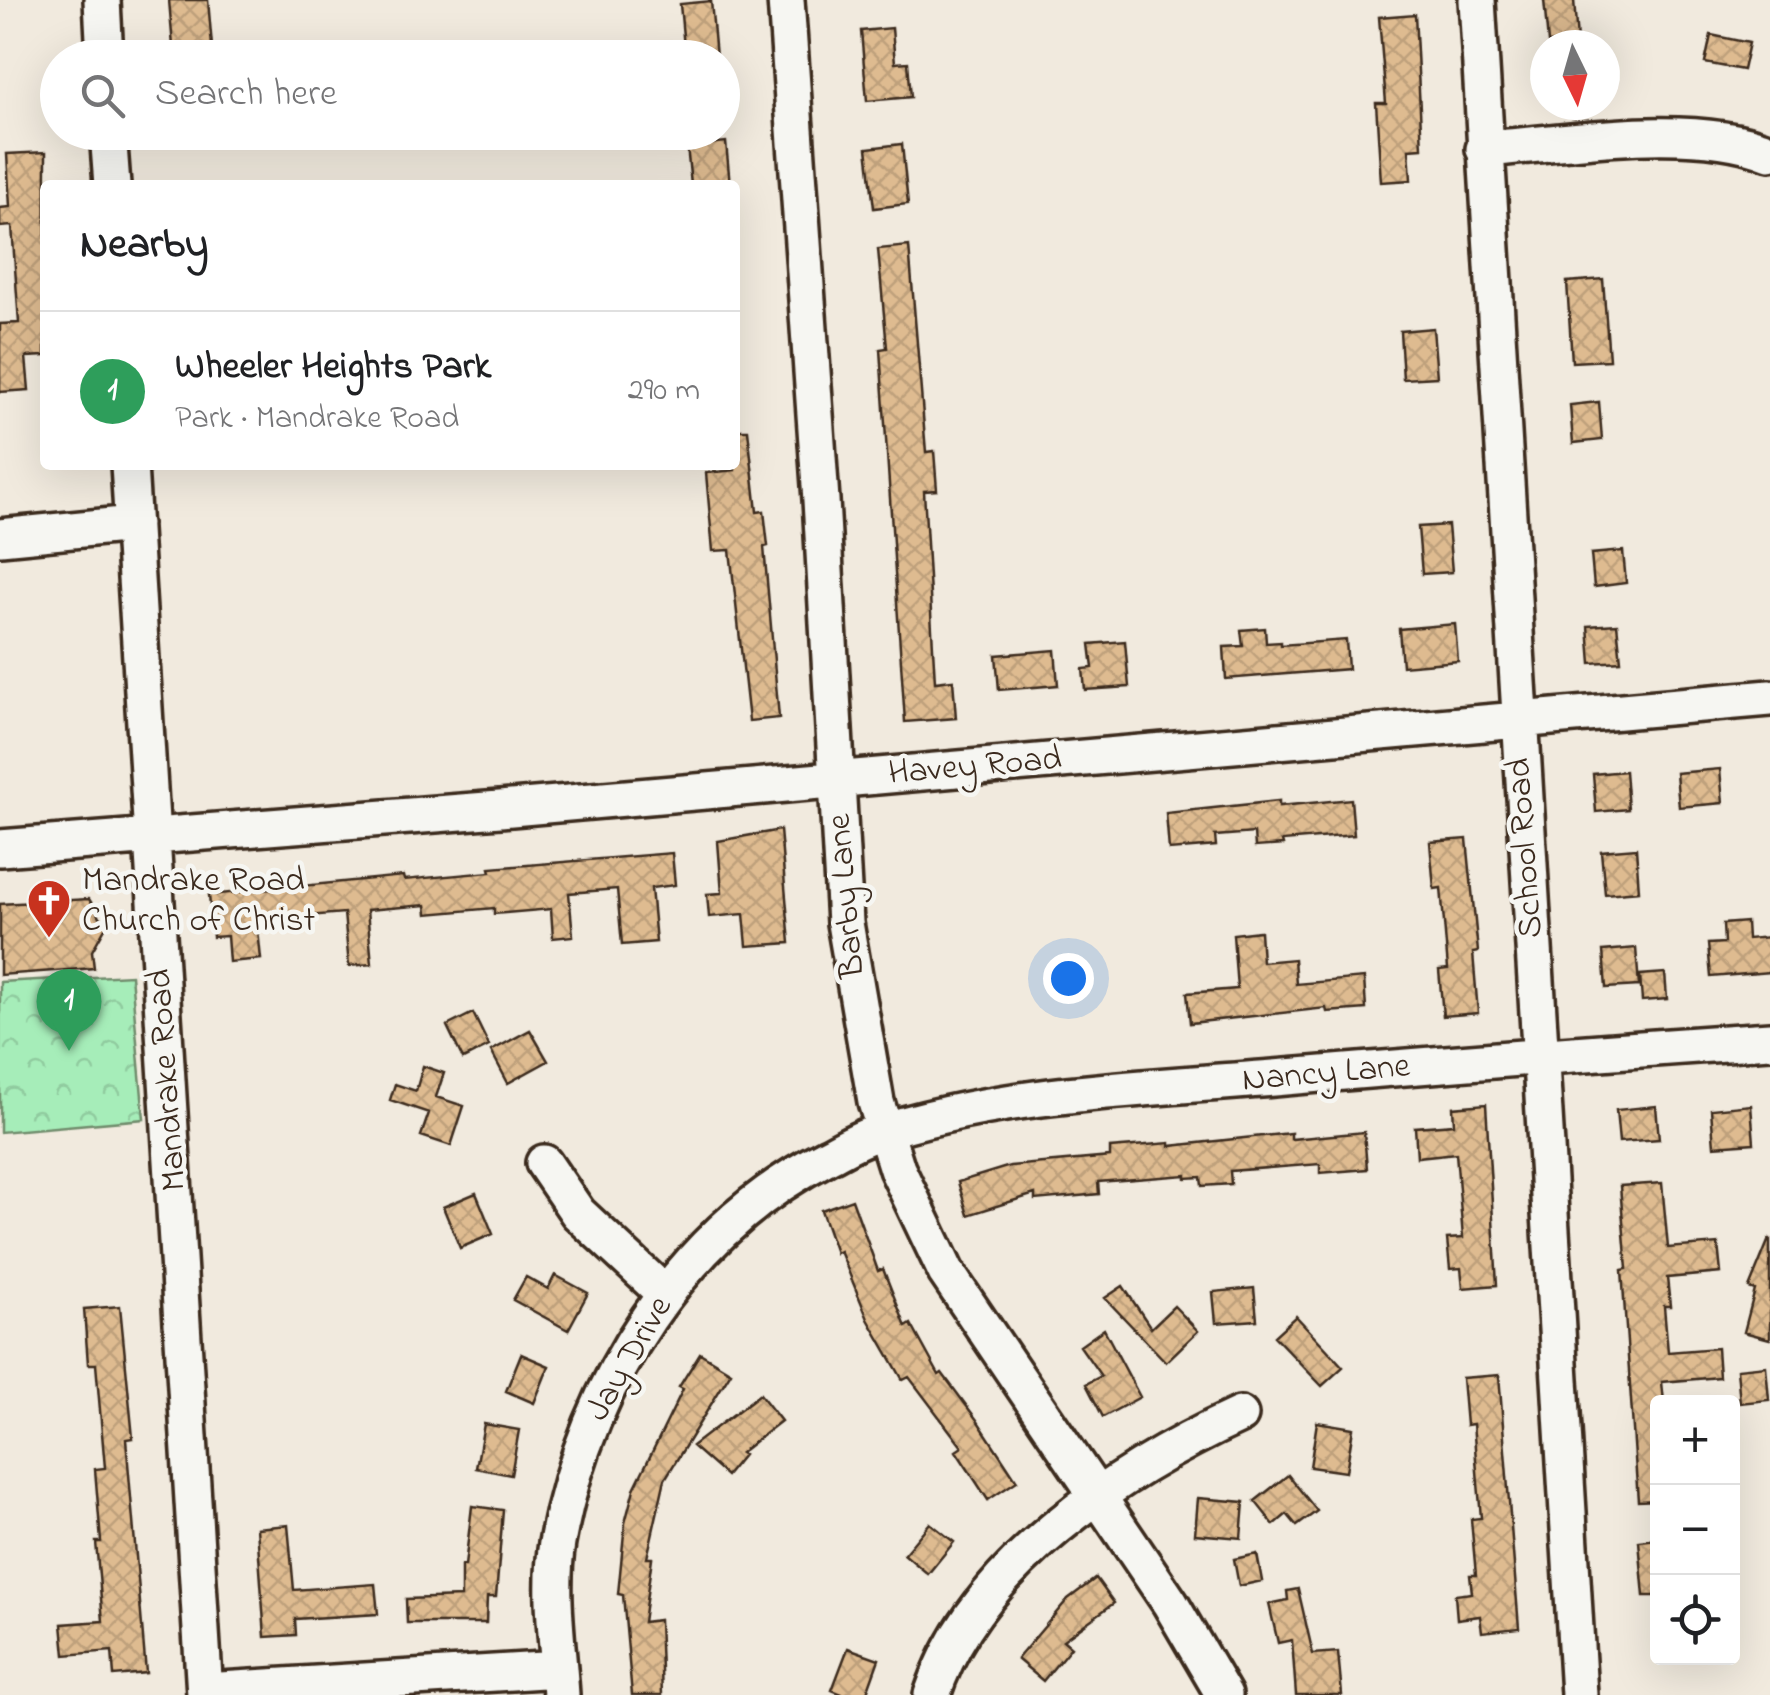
<!DOCTYPE html>
<html lang="en">
<head>
<meta charset="utf-8">
<style>
	:root { --surface:#fff; --page:#f6f6f6; --text:#202124; --muted:#757577; --line:#e0e0e0; --accent:#c8321e }
	body { margin:0; font-family:"Indie Flower",sans-serif; background:var(--page); color:var(--text) }
	.controls { position:absolute; right:30px; bottom:30px; display:grid; overflow:hidden; border-radius:10px; box-shadow:0 10px 40px #0002 }
	.controls button { width:90px; height:90px; display:grid; place-items:center; padding:0; border:0; border-bottom:2px solid var(--line); background:var(--surface); color:var(--text); font:50px sans-serif }
	.compass { position:absolute; left:1530px; top:30px; width:90px; height:90px; border-radius:50%; background:var(--surface); box-shadow:0 10px 40px #0002; rotate:175deg }
	.you { position:absolute; left:1068px; top:978px; width:35px; height:35px; margin:-25px; border:8px solid #fff; border-radius:50%; background:#1a73e8; box-shadow:0 0 0 15px #1a73e833 }
	.badge { display:grid; place-items:center; width:65px; height:65px; border-radius:50%; background:var(--accent); color:#fff; font-size:32px; font-weight:700 }
	.pin { position:absolute; translate:-50% -82px; filter:drop-shadow(0 2px 5px #0008) }
	.pin::after { content:''; position:absolute; top:52px; width:35px; height:30px; background:inherit; clip-path:polygon(0 0,100% 0,50% 100%) }
	.list { margin:0; padding:0; list-style:none }
	h2 { display:flex; justify-content:space-between; align-items:center; height:130px; margin:0; padding:0 40px; font-size:42px }
	h2 small { font-size:32px; font-weight:400; color:var(--muted) }
	.list li { display:grid; grid-template-columns:65px 1fr auto; gap:30px; align-items:center; box-sizing:border-box; height:160px; padding:0 40px; border-top:2px solid var(--line) }
	.list b { display:block; font-size:38px; white-space:nowrap }
	.list p { margin:0; font-size:32px; white-space:nowrap; color:var(--muted) }
	.list em { font-size:32px; font-style:normal; color:var(--muted) }
	.icon { flex:none; width:55px; height:55px; fill:none; stroke:currentColor; stroke-width:2; stroke-linecap:round; stroke-linejoin:round }
	.map { position:relative; flex:none; width:1770px; height:1695px; overflow:hidden }
	.search { position:absolute; background:var(--surface); box-shadow:0 10px 40px #0002; left:40px; top:40px; width:700px; height:110px; display:flex; align-items:center; gap:25px; box-sizing:border-box; padding:0 35px; border-radius:55px; color:var(--muted); font-size:38px }
	.panel { position:absolute; background:var(--surface); box-shadow:0 10px 40px #0002; left:40px; top:180px; width:700px; height:290px; border-radius:10px }
	.map>svg:first-child { display:block }
	.park { fill:url(#park-crowns); stroke:#708c6c; stroke-width:2.5 }
	.building { fill:url(#building-cross-hatch); stroke:#3b2a1e; stroke-width:2.5 }
	.lines { fill:none; stroke-linecap:round; stroke-linejoin:round }
	.minor-casing { stroke:#3b2a1e; stroke-width:42 }
	.minor { stroke:#f6f6f2; stroke-width:35 }
	.labels { text-anchor:middle; dominant-baseline:central; stroke-width:9; stroke-linejoin:round; paint-order:stroke }
	.street-label { font-size:35px; fill:#3b2a1e; stroke:#f6f6f2 }
	.poi-label { font-size:35px; fill:#3b2a1e; stroke:#f6f6f2; text-anchor:start }
</style>
</head>
<body>
<div class="map">
<svg width="1770" height="1695" viewBox="0 0 1770 1695">
	<defs>
		<pattern id="park-crowns" width="20" height="18" patternUnits="userSpaceOnUse" patternTransform="scale(2.5)"><rect width="20" height="18" fill="#a6edb9"/><path d="M2 6a3 3 0 1 1 6 0M12 15a3 3 0 1 1 6 0" fill="none" stroke="#90cb9f"/></pattern>
		<pattern id="building-cross-hatch" width="8" height="8" patternUnits="userSpaceOnUse" patternTransform="scale(2.5)"><rect width="8" height="8" fill="#debb90"/><path d="M0 0l8 8M0 8l8-8" fill="none" stroke="#bfa17c"/></pattern>
	</defs>
	<rect width="100%" height="100%" fill="#f1eade"/>
	<filter id="ink" filterUnits="userSpaceOnUse"><feTurbulence type="fractalNoise" baseFrequency=".01" numOctaves="2"/><feDisplacementMap in="SourceGraphic" scale="20" xChannelSelector="R" yChannelSelector="G"/><feConvolveMatrix kernelMatrix="1 2 1 2 8 2 1 2 1" color-interpolation-filters="sRGB"/></filter>
	<g filter="url(#ink)">
		<!-- park -->
		<path class="park" d="M131 975 144 1119 0 1132V982Z"/>
		<!-- building -->
		<path class="building" d="M169 0H208L213 58H174Z
			M1544 0H1574L1577 41 1548 43Z
			M711 1 716 57 685 58 680 4Z
			M1415 14 1422 148 1409 149 1411 180 1381 182 1376 103H1386L1379 17Z
			M892 28 895 63 908 62 911 97 867 101 861 31Z
			M1711 35 1749 43 1743 70 1705 63Z
			M726 142 730 185H691L687 146Z
			M902 144 908 204 874 208 867 148Z
			M46 152 45 356 26 357 29 390 0 392V324L19 323 12 226 0 227V208L10 207 7 154Z
			M909 246 926 452 934 451 937 490 924 491 935 682 953 680 956 718 905 722 880 349 887 348 878 249Z
			M1603 279 1609 360 1572 362 1567 282Z
			M1433 328 1437 377 1403 379 1400 331Z
			M1599 402 1602 440 1573 443 1570 405Z
			M735 430H748L757 512 764 511 768 546 764 547 779 718 749 721 730 550 713 551 706 473 735 470Z
			M1448 525 1452 572 1422 574 1418 527Z
			M1623 551 1626 583 1594 587 1591 554Z
			M1455 624 1458 661 1402 666 1399 629Z
			M1617 624 1621 661 1591 663 1588 626Z
			M1265 628 1266 643 1281 642V645L1346 640 1348 669 1226 679 1224 647 1243 646 1241 630Z
			M1125 641 1129 687 1085 690 1083 669 1093 668 1090 644Z
			M1055 650 1058 685 999 690 996 655Z
			M1720 769 1723 803 1679 807 1676 773Z
			M1625 771 1628 809 1596 812 1593 774Z
			M1351 799 1354 835 1282 841 1283 845 1255 847 1254 833 1215 836 1216 846 1169 850 1166 813 1279 801V806Z
			M780 830 790 943 747 946 744 914 709 917 707 894 722 893 718 841Z
			M1467 839 1478 952 1473 953 1478 1013 1443 1016 1439 970 1448 969 1441 888 1434 889 1430 842Z
			M1636 848 1639 891 1605 894 1601 851Z
			M672 853 675 885 651 888 656 942 622 945 617 889 569 893 573 936 553 938 551 909 494 914V908L427 914 426 905 367 910 372 964 349 966 344 913 257 920 261 959 229 962 227 936 213 937 209 895 403 876 404 880 491 872 490 868Z
			M89 899 106 926 92 951 94 968 0 975V904Z
			M1746 922 1747 939 1770 937V972L1711 977 1708 944 1724 943 1723 924Z
			M1260 931 1262 962 1294 959 1296 984 1364 978 1366 1009 1327 1012 1326 1008 1190 1023 1187 993 1237 989 1233 934Z
			M1636 948 1639 986 1606 988 1603 951Z
			M1665 973 1667 999 1642 1001 1640 975Z
			M473 1013 489 1046 463 1059 447 1026Z
			M530 1030 548 1061 508 1083 491 1051Z
			M423 1066 444 1073 436 1097 464 1106 451 1146 421 1136 429 1113 390 1100 395 1084 416 1091Z
			M1486 1104 1497 1285 1463 1288 1461 1268 1450 1269 1447 1239 1463 1238 1456 1153 1417 1157 1415 1127 1454 1124 1453 1107Z
			M1751 1105 1754 1143 1714 1146 1711 1109Z
			M1656 1106 1659 1139 1619 1142 1616 1110Z
			M1364 1132 1367 1169 1320 1173V1164L1230 1171 1231 1184 1202 1186 1201 1177 1186 1178V1175L1098 1182 1099 1194 1035 1200V1194L968 1215 958 1182 1010 1166 1110 1157V1148L1170 1143V1146L1291 1133V1139Z
			M1662 1183 1668 1248 1718 1244 1721 1273 1667 1278 1670 1306H1664L1668 1352 1717 1348 1719 1377 1662 1382 1664 1402H1658V1500L1638 1501 1622 1270 1627 1269 1620 1186Z
			M476 1193 493 1234 460 1248 443 1207Z
			M852 1199 878 1271 883 1269 906 1327 911 1324 939 1375 942 1373 977 1420 1017 1481 988 1500 956 1451 962 1447 909 1377 903 1380 868 1319 840 1251 836 1253 821 1210Z
			M1769 1239H1770V1339L1744 1332 1755 1290 1749 1288Z
			M555 1275 588 1293 568 1330 513 1300 526 1277 548 1289Z
			M1123 1286 1151 1328 1174 1306 1198 1331 1166 1362 1105 1298Z
			M1254 1288 1257 1320 1216 1323 1213 1292Z
			M120 1306 133 1438 126 1439 146 1673 114 1676 112 1651 65 1655 62 1624 103 1621 96 1542H101L95 1469 105 1468 96 1364H88L84 1309Z
			M1296 1316 1343 1367 1322 1386 1274 1336Z
			M1104 1329 1140 1397 1103 1417 1086 1384 1101 1376 1080 1346Z
			M700 1353 731 1372 665 1479 647 1558H652L643 1622 659 1620 662 1695H632L623 1595 618 1594 625 1523 634 1489 683 1389 679 1387Z
			M521 1354 549 1366 534 1403 506 1391Z
			M1766 1366 1769 1400 1740 1403 1737 1369Z
			M1499 1375 1519 1628 1482 1632 1480 1616 1457 1619 1455 1595 1472 1593 1470 1575H1476L1471 1519 1481 1518 1473 1424 1466 1425 1462 1378Z
			M760 1394 781 1421 740 1453 743 1455 726 1476 692 1446Z
			M1317 1422 1353 1428 1346 1472 1310 1467Z
			M484 1424 519 1430 511 1475 476 1468Z
			M1288 1475 1317 1511 1297 1526 1287 1514 1274 1525 1255 1501Z
			M1198 1498 1244 1502 1241 1538 1195 1534Z
			M472 1506 503 1510 496 1597H487L486 1623H407L406 1599 461 1597V1566H465Z
			M930 1523 954 1542 928 1574 904 1554Z
			M288 1525 294 1590 375 1584 378 1614 295 1619 296 1635 265 1637 257 1528Z
			M1658 1539V1596H1644L1639 1541Z
			M1257 1554 1262 1581 1239 1586 1234 1559Z
			M1096 1578 1114 1603 1063 1640 1071 1647 1043 1681 1017 1659 1068 1599Z
			M1298 1589 1313 1654 1338 1652 1342 1695H1296L1292 1640 1278 1643 1269 1604 1288 1600 1287 1591Z
			M848 1648 879 1659 866 1695H844L832 1690Z"/>
		<g class="lines">
			<defs>
				<path id="minor" d="M102 0 105 58
					M786 0 821 500 845 923 876 1102 897 1169 946 1272 1170 1603 1224 1695
					M1477 0 1579 1695
					M108 132 112 185
					M1484 149C1568 143 1692 121 1770 152
					M129 465 205 1695
					M0 537 133 524
					M0 848 500 809 1770 698
					M544 1163 578 1213 665 1294
					M205 1691 559 1669
					M561 1695C558 1645 549 1592 557 1543 586 1384 682 1231 828 1156 842 1149 856 1140 871 1135 1000 1092 1140 1089 1274 1078 1440 1064 1605 1051 1770 1040
					M932 1695C974 1565 1122 1469 1240 1415"/>
			</defs>
			<!-- minor casing -->
			<use href="#minor" class="minor-casing"/>
			<!-- minor -->
			<use href="#minor" class="minor"/>
		</g>
	</g>
	<!-- icons -->
	<defs>
		<symbol id="church-pin" viewBox="-11 -11 22 30"><path d="M0 17L-7.5 6A9.5 9.5 0 1 1 7.5 6Z" fill="#c8321e" stroke="#f6f6f2"/><path d="M-1.2-6h2.4v3.5h3.3v2.4h-3.3V6h-2.4V-.1h-3.3v-2.4h3.3Z" fill="#fff"/></symbol>
	</defs>
	<g fill-rule="evenodd">
		<use href="#church-pin" x="24" y="876" width="50" height="68"/>
	</g>
	<g class="labels">
		<!-- street labels -->
		<g class="street-label">
			<text transform="translate(975 767) rotate(-5)">Havey Road</text>
			<text transform="translate(1526 848) rotate(-94)">School Road</text>
			<text transform="translate(847 896) rotate(-95)">Barby Lane</text>
			<text transform="translate(1326 1074) rotate(-5)">Nancy Lane</text>
			<text transform="translate(168 1080) rotate(-94)">Mandrake Road</text>
			<text transform="translate(630 1359) rotate(-60)">Jay Drive</text>
		</g>
		<!-- poi labels -->
		<g class="poi-label">
			<text x="82" y="881">Mandrake Road<tspan x="82" dy="40">Church of Christ</tspan></text>
		</g>
	</g>
</svg>
<div class="controls">
<button>+</button>
<button>−</button>
<button><svg class="icon" aria-label="locate" viewBox="0 0 24 24"><circle cx="12" cy="12" r="6"/><path d="M12 2v4M12 18v4M2 12h4M18 12h4"/></svg></button>
</div>
<svg class="compass" viewBox="-18 -18 36 36"><path d="M0-13l5 13h-10z" fill="#e53935"/><path d="M0 13l5-13h-10z" fill="#757577"/></svg>
<div class="you"></div>
<div class="pin badge" style="left:69px;top:1051px;background:#2e9e5b">1</div>
<div class="search"><svg class="icon" aria-label="search" viewBox="0 0 24 24"><circle cx="10" cy="10" r="6"/><path d="M15 15l6 6"/></svg>Search here</div>
<section class="panel">
<h2>Nearby<small></small></h2>
<ul class="list">
<li><span class="badge" style="background:#2e9e5b">1</span><div><b>Wheeler Heights Park</b><p>Park · Mandrake Road</p></div><em>290 m</em></li>
</ul>
</section>
</div>
</body>
</html>
